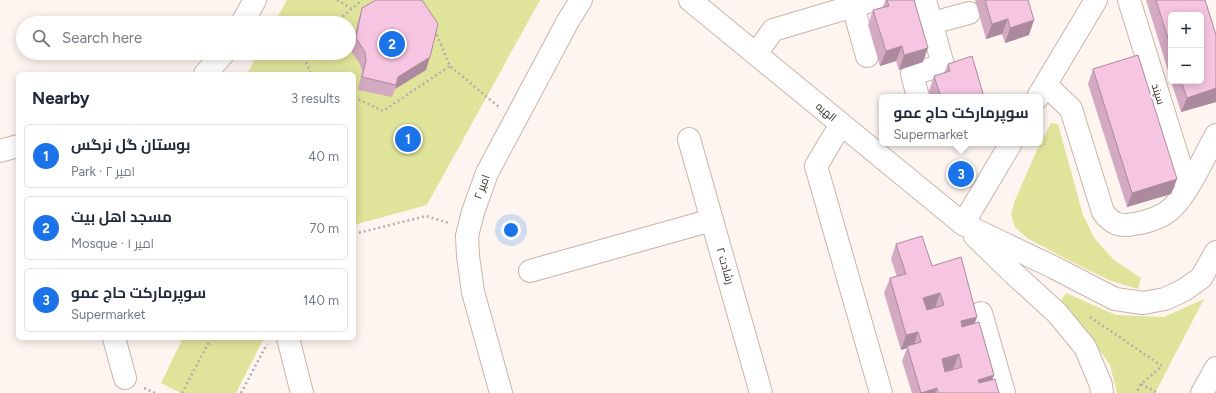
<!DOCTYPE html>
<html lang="en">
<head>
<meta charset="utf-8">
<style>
	:root { --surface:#fff; --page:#f6f6f7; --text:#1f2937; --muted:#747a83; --line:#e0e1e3; --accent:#1a73e8 }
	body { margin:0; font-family:Figtree,Cairo,sans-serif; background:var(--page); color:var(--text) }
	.controls { position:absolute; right:12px; top:12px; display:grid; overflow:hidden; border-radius:6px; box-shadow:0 2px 10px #0003 }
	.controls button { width:36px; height:36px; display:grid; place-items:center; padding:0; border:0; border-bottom:1px solid var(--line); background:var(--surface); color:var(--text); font:20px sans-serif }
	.you { position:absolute; left:511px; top:230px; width:14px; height:14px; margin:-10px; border:3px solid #fff; border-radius:50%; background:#1a73e8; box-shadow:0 0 0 6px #1a73e833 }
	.badge { display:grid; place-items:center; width:26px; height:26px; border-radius:50%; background:var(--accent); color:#fff; font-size:13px; font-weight:700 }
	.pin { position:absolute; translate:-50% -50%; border:2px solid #fff; box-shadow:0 1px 4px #0006 }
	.popup { position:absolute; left:879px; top:94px; width:164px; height:52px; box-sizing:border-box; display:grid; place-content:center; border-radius:6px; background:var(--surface); filter:drop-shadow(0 1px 3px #0005); font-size:13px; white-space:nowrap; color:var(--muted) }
	.popup b { font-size:15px; color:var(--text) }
	.popup::after { content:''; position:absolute; left:50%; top:100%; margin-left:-8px; border:8px solid transparent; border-top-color:var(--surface) }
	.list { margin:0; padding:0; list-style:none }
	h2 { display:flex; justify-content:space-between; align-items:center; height:52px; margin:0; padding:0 16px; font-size:17px }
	h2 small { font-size:13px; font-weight:400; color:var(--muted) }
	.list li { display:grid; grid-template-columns:26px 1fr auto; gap:12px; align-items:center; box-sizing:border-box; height:64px; margin:0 8px 8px; padding:0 8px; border:1px solid var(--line); border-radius:6px }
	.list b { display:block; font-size:15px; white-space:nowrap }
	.list p { margin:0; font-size:13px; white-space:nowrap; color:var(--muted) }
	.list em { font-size:13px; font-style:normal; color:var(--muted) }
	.icon { flex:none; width:22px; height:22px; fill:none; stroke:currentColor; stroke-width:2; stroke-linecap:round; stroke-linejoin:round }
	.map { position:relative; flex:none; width:1216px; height:393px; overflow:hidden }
	.search { position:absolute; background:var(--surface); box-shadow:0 2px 10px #0003; left:16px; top:16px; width:340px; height:44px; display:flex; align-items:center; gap:10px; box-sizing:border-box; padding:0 14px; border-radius:22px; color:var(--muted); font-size:15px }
	.panel { position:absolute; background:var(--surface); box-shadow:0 2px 10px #0003; left:16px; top:72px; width:340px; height:268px; border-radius:6px }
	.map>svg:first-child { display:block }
	.green { fill:#e0e49a }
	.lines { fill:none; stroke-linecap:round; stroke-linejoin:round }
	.minor-casing { stroke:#c8b5ab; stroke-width:24 }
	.highway-casing { stroke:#c8b5ab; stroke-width:24 }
	.path { stroke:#b6aeaa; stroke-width:2.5; stroke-dasharray:2 3; stroke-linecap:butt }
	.minor { stroke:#fff; stroke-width:22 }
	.highway { stroke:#fff; stroke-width:22 }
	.wall { fill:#d4a9c2 }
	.shaded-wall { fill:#ac8a9e }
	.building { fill:#f6c5e2; stroke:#ac8a9e; fill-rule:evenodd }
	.labels { text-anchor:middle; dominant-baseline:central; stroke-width:3.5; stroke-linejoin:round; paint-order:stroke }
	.street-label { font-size:11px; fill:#332b27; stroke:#fff }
</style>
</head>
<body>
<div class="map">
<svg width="1216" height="393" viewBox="0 0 1216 393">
	<rect width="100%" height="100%" fill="#fef5f1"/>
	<!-- green -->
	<path class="green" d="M287 0H540L427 205 354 225V74H247L258 53H349V23H274Z
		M1051 123 1058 124 1083 215 1095 239 1114 260 1141 278 1138 289 1111 281 1068 260 1027 238 1015 227 1011 214 1015 200 1037 150Z
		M1066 293 1116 315 1164 317 1204 299 1155 393H1117L1110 365 1085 330 1060 302Z
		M183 338H264L236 393H181L161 383Z"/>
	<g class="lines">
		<defs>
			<path id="minor" d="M690 0 963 224 1011 143
				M1129 0 1187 187
				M853 6 867 56
				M242 23 255 0
				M932 23 969 13
				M756 54 773 30 874 0
				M205 74 224 53
				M1046 85 1071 109 1103 212C1112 224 1120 227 1134 224 1147 222 1161 218 1171 209 1189 192 1204 157 1216 135
				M918 97 912 74 943 65 925 0
				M1038 97 1096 0
				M841 124 816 166 881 393
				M689 139 761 393
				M0 151 18 146
				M530 271 712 220
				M981 313 1004 393
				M114 338 125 378
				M288 338 302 393
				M501 393 473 292 468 256 467 236 473 212 487 173 568 21 581 0"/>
			<path id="highway" d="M963 224 1053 267 1115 299 1143 303 1165 299 1184 290 1201 278 1216 252
				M975 236 1013 273 1057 313 1085 347 1101 385 1102 393
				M1202 393 1216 368"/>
		</defs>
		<!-- minor casing -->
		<use href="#minor" class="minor-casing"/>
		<!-- highway casing -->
		<use href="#highway" class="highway-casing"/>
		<!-- path -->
		<path class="path" d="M337 0 352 9
			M335 23 362 0
			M435 30 450 66 499 107
			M302 53 311 74
			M354 97 383 111 450 66
			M354 234 426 216 449 223
			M1090 317 1162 366 1141 384 1136 393
			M1141 384 1158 393
			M144 388 155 393
			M182 393 211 338
			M241 393 267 344"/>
		<!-- minor -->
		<use href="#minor" class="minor"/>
		<!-- highway -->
		<use href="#highway" class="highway"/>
	</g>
	<!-- wall -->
	<path class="wall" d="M886 0H914L923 62 899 70 896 61 880 66 868 25 873 10 883 7Z
		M975 0H1028L1029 35 1005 43 1002 34 986 39Z
		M1146 0H1205L1216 35V102L1181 112 1171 81H1201V15H1171V80Z
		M362 8 426 70 395 89 392 97 358 90 362 72 360 64 351 51 358 21Z
		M948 64 984 97H931L929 91 934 76 944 73Z
		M1093 69 1177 179 1171 194 1127 207 1088 84Z
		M896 244 932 266 975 323 992 379 999 393H912L902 361 907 348 901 350 884 293 890 278 897 277 891 259Z"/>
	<!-- shaded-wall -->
	<path class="shaded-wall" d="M1008 19 1002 34 986 39 992 24Z
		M1034 20 1029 35 1005 43 1010 28Z
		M902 46 896 61 880 66 886 51Z
		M928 48 923 62 899 70 904 55Z
		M430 57 426 70 395 89 398 77Z
		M1216 88V102L1181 112 1187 98Z
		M1177 179 1171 194 1127 207 1132 193Z
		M940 293 935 308 918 313 923 298Z
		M977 317 972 332 956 336 961 321Z
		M918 332 913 347 907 346V348L901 350 906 335Z
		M959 354 953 369 936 374 942 359Z
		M994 375 989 390 978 393V380Z
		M937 388 935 393H921Z"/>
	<!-- building -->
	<path class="building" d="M376 0H422L438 24 430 57 398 77 396 85 362 77 366 60 365 52 356 38 362 8Z
		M887 0H914L928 48 904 55 902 46 886 51 873 10 889 6Z
		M985 0H1028L1034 20 1010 28 1008 19 992 24Z
		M1156 0H1205L1216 35V88L1187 98 1181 81H1201V15H1171V48Z
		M1138 55 1177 179 1132 193 1093 69Z
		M972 56 984 97H941L934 76 950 71 948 64Z
		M922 236 932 266 961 257 977 317 961 321 962 327 979 322 994 375 978 380 979 383 995 379 999 393H938L937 388 921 393 907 346 921 342 918 332 906 335 890 278 906 274 896 244ZM940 293 944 305 927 310 923 298ZM959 354 962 367 945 372 942 359Z"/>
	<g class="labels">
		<!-- street labels -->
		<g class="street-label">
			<text transform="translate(1158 94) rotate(73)">سپند</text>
			<text transform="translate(826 112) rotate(39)">الهیه</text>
			<text transform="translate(482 187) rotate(-69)">امیر ۲</text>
			<text transform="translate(725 266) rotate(74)">رشادت ۲</text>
		</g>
	</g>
</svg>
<div class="controls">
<button>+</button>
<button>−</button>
</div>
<div class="you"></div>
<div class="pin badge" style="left:408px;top:139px">1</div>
<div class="pin badge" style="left:392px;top:44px">2</div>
<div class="pin badge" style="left:961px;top:174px">3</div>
<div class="popup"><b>سوپرمارکت حاج عمو</b>Supermarket</div>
<div class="search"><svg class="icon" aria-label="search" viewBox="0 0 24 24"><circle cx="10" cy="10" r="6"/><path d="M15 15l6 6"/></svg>Search here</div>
<section class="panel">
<h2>Nearby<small>3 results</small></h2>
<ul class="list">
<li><span class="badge">1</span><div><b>بوستان گل نرگس</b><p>Park · امیر ۲</p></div><em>40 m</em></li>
<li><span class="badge">2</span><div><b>مسجد اهل بیت</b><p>Mosque · امیر ۱</p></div><em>70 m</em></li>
<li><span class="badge">3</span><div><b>سوپرمارکت حاج عمو</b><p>Supermarket</p></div><em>140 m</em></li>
</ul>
</section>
</div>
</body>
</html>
